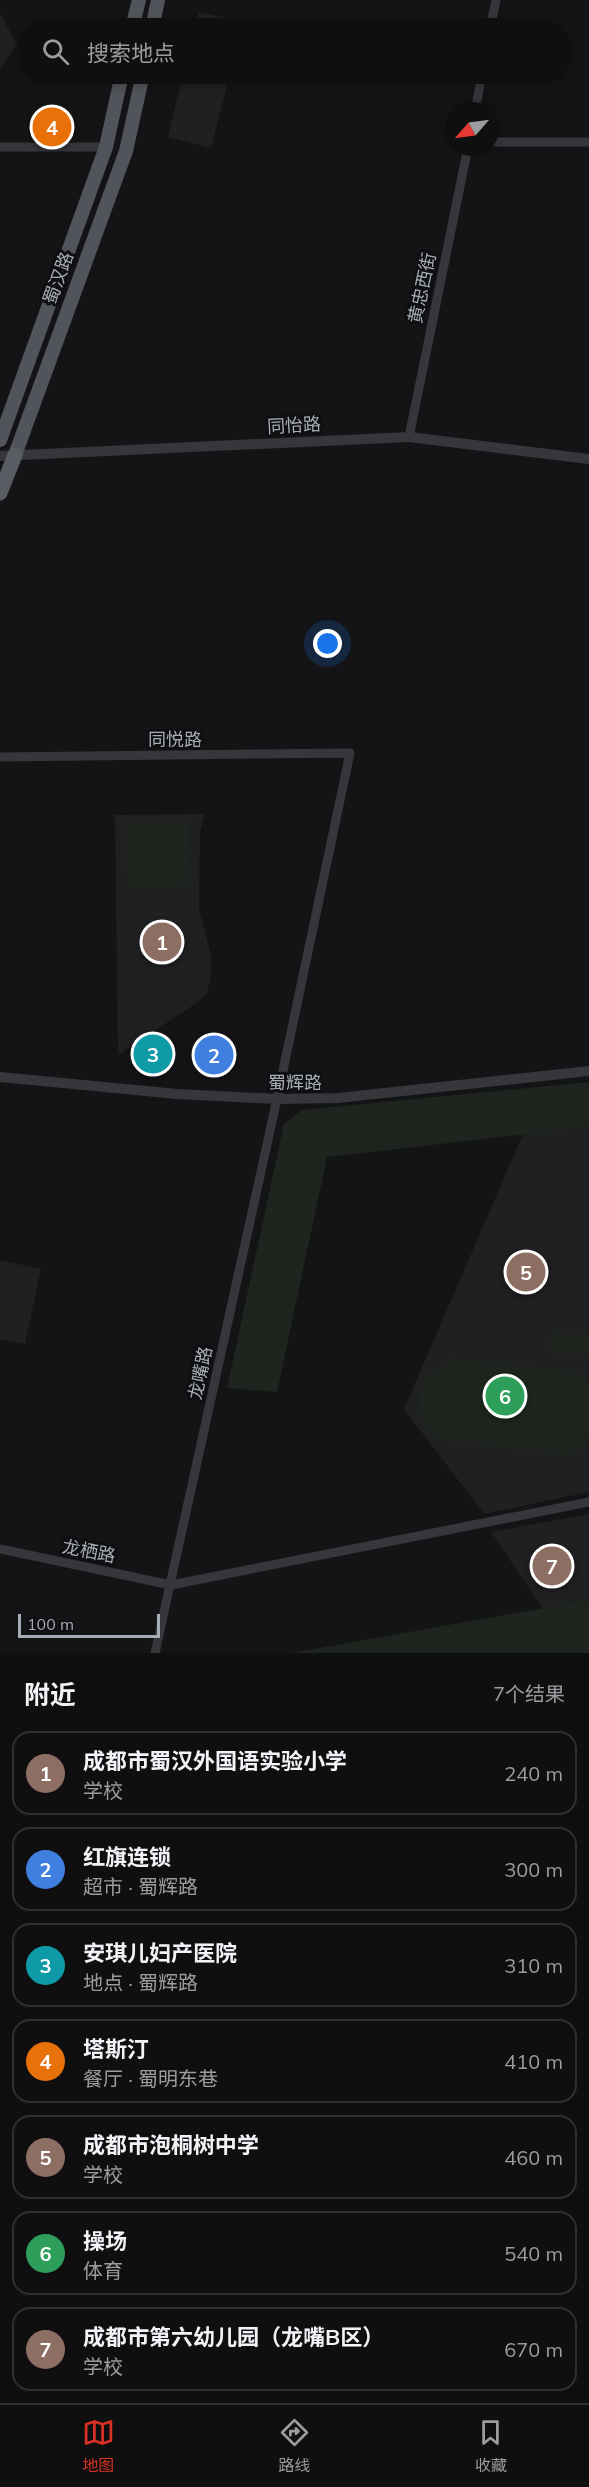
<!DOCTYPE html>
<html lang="zh">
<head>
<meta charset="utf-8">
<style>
	:root { --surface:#0f0f10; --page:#1d1d1e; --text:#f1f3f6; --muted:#9b9c9f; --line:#2f2f30; --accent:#d93025 }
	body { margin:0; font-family:Mulish,"Noto Sans SC",sans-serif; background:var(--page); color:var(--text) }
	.compass { position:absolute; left:445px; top:102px; width:54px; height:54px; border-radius:50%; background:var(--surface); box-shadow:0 3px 9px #0003; rotate:242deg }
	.scale { position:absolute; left:18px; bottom:15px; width:142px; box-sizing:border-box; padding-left:6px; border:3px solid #a6adb6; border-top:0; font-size:16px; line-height:21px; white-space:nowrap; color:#a6adb6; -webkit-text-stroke:4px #0f0f11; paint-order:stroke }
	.you { position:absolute; left:328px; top:644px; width:21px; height:21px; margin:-15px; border:4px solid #fff; border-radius:50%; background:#1a73e8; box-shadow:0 0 0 9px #1a73e833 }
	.badge { display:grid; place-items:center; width:39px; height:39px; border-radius:50%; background:var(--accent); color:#fff; font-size:20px; font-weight:700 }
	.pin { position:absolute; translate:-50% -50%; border:3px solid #fff; box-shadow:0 2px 6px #0006 }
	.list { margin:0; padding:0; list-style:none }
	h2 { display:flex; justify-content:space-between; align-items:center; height:78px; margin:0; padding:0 24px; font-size:26px }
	h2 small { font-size:20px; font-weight:400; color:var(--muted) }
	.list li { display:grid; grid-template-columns:39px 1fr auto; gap:18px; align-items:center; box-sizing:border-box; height:84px; margin:0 12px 12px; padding:0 12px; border:2px solid var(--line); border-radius:18px }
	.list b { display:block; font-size:22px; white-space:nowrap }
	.list p { margin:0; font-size:20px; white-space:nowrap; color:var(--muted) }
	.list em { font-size:20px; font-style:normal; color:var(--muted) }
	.icon { flex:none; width:33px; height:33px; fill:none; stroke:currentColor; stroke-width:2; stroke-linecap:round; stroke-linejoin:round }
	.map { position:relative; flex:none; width:589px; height:1653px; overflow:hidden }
	.search { position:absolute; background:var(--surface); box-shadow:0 3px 9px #0003; left:18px; right:18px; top:18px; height:66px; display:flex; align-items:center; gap:15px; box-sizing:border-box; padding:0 21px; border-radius:33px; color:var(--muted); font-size:22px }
	.sheet { height:750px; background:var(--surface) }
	nav { display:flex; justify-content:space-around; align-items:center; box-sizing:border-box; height:84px; border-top:2px solid var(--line); background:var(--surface); font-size:16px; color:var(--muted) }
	nav a { display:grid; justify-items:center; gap:3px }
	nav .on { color:var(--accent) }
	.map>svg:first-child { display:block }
	.built { fill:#202023 }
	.green { fill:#1e251e }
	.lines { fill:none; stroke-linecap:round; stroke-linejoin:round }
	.minor { stroke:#35373b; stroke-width:9 }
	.tertiary { stroke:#35373b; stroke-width:10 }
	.primary { stroke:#51545a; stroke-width:14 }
	.trunk { stroke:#595c63; stroke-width:15 }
	.labels { text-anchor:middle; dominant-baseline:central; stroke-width:6; stroke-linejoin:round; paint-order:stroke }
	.street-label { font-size:18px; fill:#a6adb6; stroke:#0f0f11 }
</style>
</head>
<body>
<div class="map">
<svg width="589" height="1653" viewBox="0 0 589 1653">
	<rect width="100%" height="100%" fill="#141416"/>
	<!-- built -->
	<path class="built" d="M199 12 241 21 239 28H195Z
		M0 14 17 44 0 69Z
		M183 74H230L211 148 168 137Z
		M205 814 200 832 199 909 211 955V977L207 993 198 1002 118 1055 115 815Z
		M589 1127V1492L484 1514 404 1409 523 1134Z
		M0 1260 41 1269 25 1344 0 1339Z
		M589 1514V1600L543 1609 491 1532Z"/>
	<!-- green -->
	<path class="green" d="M189 821 190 886 128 887 126 822Z
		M589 1082V1127L327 1157 277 1392 227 1388 284 1124 302 1110Z
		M552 1332 589 1335V1356L550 1352Z
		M452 1359 574 1371 589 1381V1439L570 1455 434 1438 417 1412 424 1379Z
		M589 1600V1653H292Z"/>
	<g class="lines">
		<!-- minor -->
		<path class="minor" d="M490 28 496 0
			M475 111 482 74
			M490 142H589
			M0 147H106
			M409 437 468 147
			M0 757 350 753 277 1099 155 1653
			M0 1549 171 1585 589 1502"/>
		<!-- tertiary -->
		<path class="tertiary" d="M0 456 409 437 589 459
			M0 1077 177 1094 277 1099 338 1098 589 1071"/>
		<!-- primary -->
		<path class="primary" d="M132 28 139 0
			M152 28 158 0
			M0 440 106 147 122 74
			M15 455 126 151 143 74"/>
		<!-- trunk -->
		<path class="trunk" d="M0 493 15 455"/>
	</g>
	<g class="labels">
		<!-- street labels -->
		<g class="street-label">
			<text transform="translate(58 278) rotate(-70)">蜀汉路</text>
			<text transform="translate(422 288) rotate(-78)">黄忠西街</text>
			<text transform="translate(294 425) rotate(-3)">同怡路</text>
			<text x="175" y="739">同悦路</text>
			<text x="295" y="1082">蜀辉路</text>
			<text transform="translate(200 1373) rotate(-78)">龙嘴路</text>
			<text transform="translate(89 1551) rotate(11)">龙栖路</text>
		</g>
	</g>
</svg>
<svg class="compass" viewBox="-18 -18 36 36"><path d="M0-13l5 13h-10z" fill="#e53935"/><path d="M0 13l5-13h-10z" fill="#9b9c9f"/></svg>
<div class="scale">100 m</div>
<div class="you"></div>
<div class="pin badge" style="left:162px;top:942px;background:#8d6e63">1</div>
<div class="pin badge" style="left:214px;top:1055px;background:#3f7fe0">2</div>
<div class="pin badge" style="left:153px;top:1054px;background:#0f9aa8">3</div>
<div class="pin badge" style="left:52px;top:127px;background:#e8710a">4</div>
<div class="pin badge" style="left:526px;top:1272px;background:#8d6e63">5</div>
<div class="pin badge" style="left:505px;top:1396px;background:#2e9e5b">6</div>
<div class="pin badge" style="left:552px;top:1566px;background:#8d6e63">7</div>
<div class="search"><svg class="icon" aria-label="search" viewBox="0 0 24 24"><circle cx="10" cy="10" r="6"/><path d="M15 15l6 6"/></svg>搜索地点</div>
</div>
<section class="sheet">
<h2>附近<small>7个结果</small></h2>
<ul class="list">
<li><span class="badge" style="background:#8d6e63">1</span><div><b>成都市蜀汉外国语实验小学</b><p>学校</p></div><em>240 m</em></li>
<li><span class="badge" style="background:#3f7fe0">2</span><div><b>红旗连锁</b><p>超市 · 蜀辉路</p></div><em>300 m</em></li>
<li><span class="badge" style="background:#0f9aa8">3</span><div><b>安琪儿妇产医院</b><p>地点 · 蜀辉路</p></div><em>310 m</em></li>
<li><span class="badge" style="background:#e8710a">4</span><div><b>塔斯汀</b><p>餐厅 · 蜀明东巷</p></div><em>410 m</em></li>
<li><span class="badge" style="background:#8d6e63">5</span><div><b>成都市泡桐树中学</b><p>学校</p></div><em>460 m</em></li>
<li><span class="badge" style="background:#2e9e5b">6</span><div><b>操场</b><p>体育</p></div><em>540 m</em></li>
<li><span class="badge" style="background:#8d6e63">7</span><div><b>成都市第六幼儿园（龙嘴B区）</b><p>学校</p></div><em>670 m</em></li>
</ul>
</section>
<nav>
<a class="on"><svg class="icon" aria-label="map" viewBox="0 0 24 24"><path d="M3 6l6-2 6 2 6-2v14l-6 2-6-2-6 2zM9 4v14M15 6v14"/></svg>地图</a>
<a><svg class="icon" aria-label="directions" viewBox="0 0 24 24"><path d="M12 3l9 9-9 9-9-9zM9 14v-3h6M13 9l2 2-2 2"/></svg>路线</a>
<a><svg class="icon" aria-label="saved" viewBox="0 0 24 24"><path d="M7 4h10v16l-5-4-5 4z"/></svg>收藏</a>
</nav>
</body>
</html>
